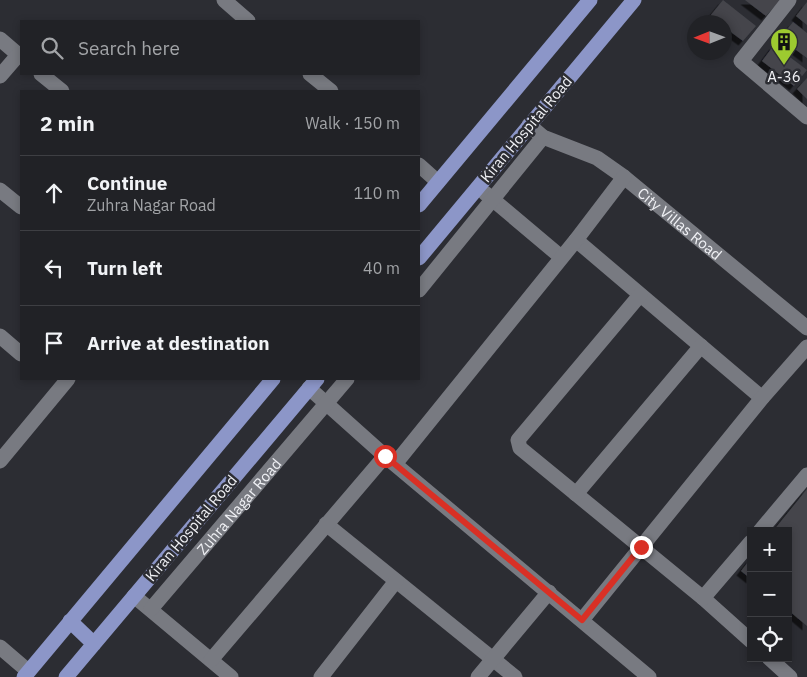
<!DOCTYPE html>
<html lang="en">
<head>
<meta charset="utf-8">
<style>
	:root { --surface:#212226; --page:#2d2f32; --text:#f1f3f6; --muted:#a2a4a7; --line:#3e3f43 }
	body { margin:0; font-family:"IBM Plex Sans",sans-serif; background:var(--page); color:var(--text) }
	.controls { position:absolute; right:15px; bottom:15px; display:grid; overflow:hidden; border-radius:0px; box-shadow:0 2px 8px #0003 }
	.controls button { width:45px; height:45px; display:grid; place-items:center; padding:0; border:0; border-bottom:1px solid var(--line); background:var(--surface); color:var(--text); font:25px sans-serif }
	.compass { position:absolute; left:687px; top:15px; width:45px; height:45px; border-radius:50%; background:var(--surface); box-shadow:0 2px 8px #0003; rotate:269deg }
	.stop { position:absolute; width:15px; height:15px; margin:-11px; border:4px solid #d93025; border-radius:50%; background:#fff }
	.stop.end { background:#d93025; border-color:#fff; box-shadow:0 1px 5px #0008 }
	.list { margin:0; padding:0; list-style:none }
	h2 { display:flex; justify-content:space-between; align-items:center; height:65px; margin:0; padding:0 20px; font-size:21px }
	h2 small { font-size:16px; font-weight:400; color:var(--muted) }
	.list li { display:grid; grid-template-columns:32px 1fr auto; gap:15px; align-items:center; box-sizing:border-box; height:75px; padding:0 20px; border-top:1px solid var(--line) }
	.list b { display:block; font-size:19px; white-space:nowrap }
	.list p { margin:0; font-size:16px; white-space:nowrap; color:var(--muted) }
	.list em { font-size:16px; font-style:normal; color:var(--muted) }
	.icon { flex:none; width:28px; height:28px; fill:none; stroke:currentColor; stroke-width:2; stroke-linecap:round; stroke-linejoin:round }
	.map { position:relative; flex:none; width:807px; height:677px; overflow:hidden }
	.search { position:absolute; background:var(--surface); box-shadow:0 2px 8px #0003; left:20px; top:20px; width:400px; height:55px; display:flex; align-items:center; gap:12px; box-sizing:border-box; padding:0 18px; border-radius:0px; color:var(--muted); font-size:19px }
	.panel { position:absolute; background:var(--surface); box-shadow:0 2px 8px #0003; left:20px; top:90px; width:400px; height:290px; border-radius:0px }
	.map>svg:first-child { display:block }
	.building { fill:#44454b; filter:url(#shadow) }
	.lines { fill:none; stroke-linecap:round; stroke-linejoin:round }
	.minor { stroke:#787a81; stroke-width:15 }
	.major { stroke:#8c96c8; stroke-width:15 }
	.route { stroke:#d93025; stroke-width:6 }
	.labels { text-anchor:middle; dominant-baseline:central; stroke-width:5; stroke-linejoin:round; paint-order:stroke }
	.poi-label { font-size:15px; fill:#f0f1f5; stroke:#2c2d33 }
	.street-label { font-size:15px; fill:#f0f1f5; stroke:#2c2d33 }
</style>
</head>
<body>
<div class="map">
<svg width="807" height="677" viewBox="0 0 807 677">
	<defs>
		<filter id="shadow"><feDropShadow dx="-4.5" dy="4.5" stdDeviation="0" flood-color="#0009"/></filter>
	</defs>
	<rect width="100%" height="100%" fill="#2c2d33"/>
	<!-- building -->
	<path class="building" d="M723 0 756 26 743 41 724 27V22H718L710 16Z
		M745 0H779L780 1 766 16Z
		M807 2V25L796 16Z
		M793 22 807 33V58L780 38Z
		M774 45 807 70 794 86 762 61Z
		M807 78V99L797 89Z
		M807 489V626L788 610V531H773Z
		M751 558V579L741 571Z"/>
	<g class="lines">
		<!-- minor -->
		<g class="minor">
			<path d="M224 0 248 21"/>
			<path d="M789 0 741 61 807 117"/>
			<path d="M0 39 21 57"/>
			<path d="M41 74 62 91"/>
			<path d="M310 74 331 91"/>
			<path d="M0 76 19 54"/>
			<path id="s1" d="M529 125 543 137 597 158 624 177 807 328"/>
			<path d="M419 165 438 182"/>
			<path d="M0 190 21 207"/>
			<path d="M485 193 561 257"/>
			<path d="M576 240 762 398"/>
			<path d="M419 290 543 137"/>
			<path d="M640 295 518 440 520 448 703 598 751 641"/>
			<path d="M0 336 21 354"/>
			<path d="M309 388 385 456 649 677"/>
			<path d="M0 461 68 379"/>
			<path d="M395 464 576 240 624 177"/>
			<path d="M576 494 701 346"/>
			<path d="M326 524 515 677"/>
			<path d="M760 531 807 475"/>
			<path d="M134 596 231 677"/>
			<path d="M703 598 751 542"/>
			<path id="s2" d="M151 609 347 379"/>
			<path d="M582 620 762 398 807 347"/>
			<path d="M0 647 28 671"/>
			<path d="M769 658 790 677"/>
			<path d="M211 660 385 456"/>
			<path d="M321 677 396 581"/>
			<path d="M478 677 549 592"/>
		</g>
		<!-- major -->
		<path class="major" d="M419 205 590 0
			M419 258 634 0
			M70 621 94 644
			M24 677 273 379
			M66 677 317 379"/>
	</g>
	<g class="lines">
		<!-- route -->
		<path class="route" d="M385 456 582 620 641 547"/>
	</g>
	<!-- icons -->
	<defs>
		<symbol id="building-pin" viewBox="-11 -11 22 30"><path d="M0 17L-7.5 6A9.5 9.5 0 1 1 7.5 6Z" fill="#9dca30" stroke="#2c2d33"/><path d="M-4-6H4V6H1V3H-1V6H-4ZM-2.5-4.3h1.7v1.8h-1.7ZM.8-4.3h1.7v1.8H.8ZM-2.5-1h1.7V.8h-1.7ZM.8-1h1.7V.8H.8Z" fill="#111"/></symbol>
	</defs>
	<g fill-rule="evenodd">
		<use href="#building-pin" x="768" y="26" width="32" height="43"/>
	</g>
	<g class="labels">
		<!-- poi labels -->
		<g class="poi-label">
			<text x="784" y="76">A-36</text>
		</g>
		<!-- street labels -->
		<g class="street-label">
			<text transform="translate(526 129) rotate(-50)">Kiran Hospital Road</text>
			<text stroke="none"><textPath href="#s1" startOffset="182">City Villas Road</textPath></text>
			<text stroke="none"><textPath href="#s2" startOffset="135">Zuhra Nagar Road</textPath></text>
			<text transform="translate(191 528) rotate(-50)">Kiran Hospital Road</text>
		</g>
	</g>
</svg>
<div class="controls">
<button>+</button>
<button>−</button>
<button><svg class="icon" aria-label="locate" viewBox="0 0 24 24"><circle cx="12" cy="12" r="6"/><path d="M12 2v4M12 18v4M2 12h4M18 12h4"/></svg></button>
</div>
<svg class="compass" viewBox="-18 -18 36 36"><path d="M0-13l5 13h-10z" fill="#e53935"/><path d="M0 13l5-13h-10z" fill="#a2a4a7"/></svg>
<div class="stop" style="left:385px;top:456px"></div>
<div class="stop end" style="left:641px;top:547px"></div>
<div class="search"><svg class="icon" aria-label="search" viewBox="0 0 24 24"><circle cx="10" cy="10" r="6"/><path d="M15 15l6 6"/></svg>Search here</div>
<section class="panel">
<h2>2 min<small>Walk · 150 m</small></h2>
<ul class="list">
<li><svg class="icon" aria-label="ahead" viewBox="0 0 24 24"><path d="M12 20V5M6 11l6-6 6 6"/></svg><div><b>Continue</b><p>Zuhra Nagar Road</p></div><em>110 m</em></li>
<li><svg class="icon" aria-label="left" viewBox="0 0 24 24"><path d="M17 20v-9H6M10 6l-5 5 5 5"/></svg><div><b>Turn left</b></div><em>40 m</em></li>
<li><svg class="icon" aria-label="arrive" viewBox="0 0 24 24"><path d="M6 21V4h12l-3 4 3 4H6"/></svg><div><b>Arrive at destination</b></div></li>
</ul>
</section>
</div>
</body>
</html>
